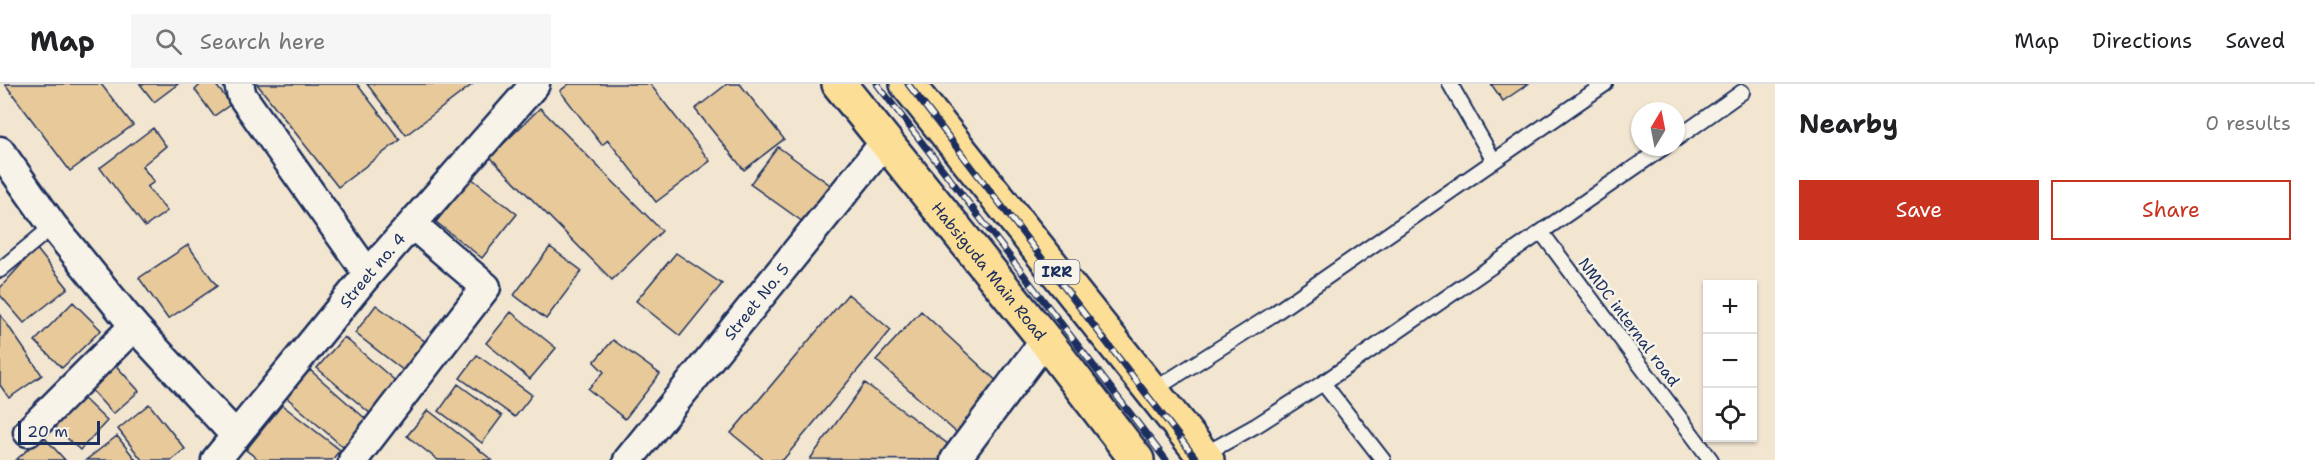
<!DOCTYPE html>
<html lang="en">
<head>
<meta charset="utf-8">
<style>
	:root { --surface:#fff; --page:#f6f6f6; --text:#202124; --muted:#757577; --line:#e0e0e0; --accent:#c8321e }
	body { margin:0; font-family:"Shantell Sans",sans-serif; background:var(--page); color:var(--text) }
	.controls { position:absolute; right:18px; bottom:18px; display:grid; overflow:hidden; border-radius:0px; box-shadow:0 2px 4px #0004 }
	.controls button { width:54px; height:54px; display:grid; place-items:center; padding:0; border:0; border-bottom:2px solid var(--line); background:var(--surface); color:var(--text); font:30px sans-serif }
	.compass { position:absolute; left:1631px; top:18px; width:54px; height:54px; border-radius:50%; background:var(--surface); box-shadow:0 2px 4px #0004; rotate:10deg }
	.scale { position:absolute; left:18px; bottom:15px; width:82px; box-sizing:border-box; padding-left:6px; border:3px solid #1b2f5e; border-top:0; font-size:16px; line-height:21px; white-space:nowrap; color:#1b2f5e; -webkit-text-stroke:4px #f7f3e8; paint-order:stroke }
	.list { margin:0; padding:0; list-style:none }
	h2 { display:flex; justify-content:space-between; align-items:center; height:78px; margin:0; padding:0 24px; font-size:26px }
	h2 small { font-size:20px; font-weight:400; color:var(--muted) }
	.actions { display:flex; gap:12px; padding:18px 24px }
	.actions a { flex:1; padding:14px 0; border:2px solid var(--accent); border-radius:0px; text-align:center; font-size:21px; color:var(--accent) }
	.actions .main { background:var(--accent); color:#fff }
	.icon { flex:none; width:33px; height:33px; fill:none; stroke:currentColor; stroke-width:2; stroke-linecap:round; stroke-linejoin:round }
	.map { position:relative; flex:none; width:1775px; height:376px; overflow:hidden }
	header { display:flex; align-items:center; gap:36px; box-sizing:border-box; height:84px; padding:0 30px; background:var(--surface); border-bottom:2px solid var(--line) }
	header strong { font-size:28px }
	nav { display:flex; gap:33px; margin-inline-start:auto; font-size:21px }
	.search { width:420px; height:54px; background:var(--page); display:flex; align-items:center; gap:15px; box-sizing:border-box; padding:0 21px; border-radius:0px; color:var(--muted); font-size:22px }
	main { display:flex }
	aside { flex:1; background:var(--surface) }
	.map>svg:first-child { display:block }
	.building { fill:#e7c99a; stroke:#1b2f5e; stroke-width:1.5 }
	.lines { fill:none; stroke-linecap:round; stroke-linejoin:round }
	.lane-casing { stroke:#1b2f5e; stroke-width:18 }
	.street-casing { stroke:#1b2f5e; stroke-width:33 }
	.primary-casing { stroke:#1b2f5e; stroke-width:38 }
	.lane { stroke:#f7f3e8; stroke-width:14 }
	.street { stroke:#f7f3e8; stroke-width:28 }
	.primary { stroke:#fdde96; stroke-width:33 }
	.rail-casing { stroke:#1b2f5e; stroke-width:7 }
	.rail { stroke:#f7f3e8; stroke-width:4.5; stroke-dasharray:14; stroke-linecap:butt }
	.labels { text-anchor:middle; dominant-baseline:central; stroke-width:5; stroke-linejoin:round; paint-order:stroke }
	.shield { fill:#f7f3e8; stroke:#5d6a87; stroke-width:1.5 }
	.shield-label { font-size:15px; font-weight:bold; fill:#1b2f5e }
	.street-label { font-size:16px; fill:#1b2f5e; stroke:#f7f3e8 }
</style>
</head>
<body>
<header>
<strong>Map</strong>
<div class="search"><svg class="icon" aria-label="search" viewBox="0 0 24 24"><circle cx="10" cy="10" r="6"/><path d="M15 15l6 6"/></svg>Search here</div>
<nav><a>Map</a><a>Directions</a><a>Saved</a></nav>
</header>
<main>
<div class="map">
<svg width="1775" height="376" viewBox="0 0 1775 376">
	<rect width="100%" height="100%" fill="#f2e6d1"/>
	<filter id="ink" filterUnits="userSpaceOnUse"><feTurbulence type="fractalNoise" baseFrequency=".0167" numOctaves="2"/><feDisplacementMap in="SourceGraphic" scale="12" xChannelSelector="R" yChannelSelector="G"/><feConvolveMatrix kernelMatrix="1 2 1 2 8 2 1 2 1" color-interpolation-filters="sRGB"/></filter>
	<g filter="url(#ink)">
		<!-- building -->
		<path class="building" d="M5 0H101L133 41 70 87Z
			M140 0H178L154 18Z
			M201 0H215L231 20 214 32 195 6Z
			M257 0H357L400 56 338 103Z
			M367 0H473L406 51Z
			M569 0H650L710 77 656 118 608 56 602 61 560 7Z
			M727 0H740L784 55 744 86 695 25Z
			M1491 0H1528L1503 17Z
			M540 24 662 147 612 196 490 73Z
			M153 44 166 62 142 82 154 98 147 103 167 127 145 143 100 84Z
			M778 63 837 106 810 143 750 100Z
			M471 94 517 130 482 174 436 138Z
			M188 161 217 202 168 235 139 194Z
			M550 163 582 187 546 235 514 211Z
			M36 164 68 204 24 239 0 211V204Z
			M676 169 722 200 680 252 636 217Z
			M848 210 891 246 783 376H764L731 349Z
			M73 218 101 246 62 284 35 257Z
			M376 221 430 261 408 290 355 249Z
			M921 227 1003 303 959 351 876 276Z
			M511 228 556 264 530 295 486 259Z
			M0 230 42 291 9 314 0 301Z
			M344 253 399 300 372 331 317 284Z
			M613 256 660 290 625 335 588 305 604 288 594 278Z
			M477 271 532 311 515 333 460 294Z
			M111 276 139 307 113 330 85 299Z
			M310 286 367 336 343 363 286 313Z
			M865 299 952 363 943 376 810 375Z
			M458 300 502 332 482 359 439 327Z
			M82 313 107 337 80 366 54 342Z
			M149 320 185 365 171 376H142L118 345Z
			M282 321 340 366 332 376H259L246 366Z
			M428 326 492 376H438L407 352Z
			M43 352 65 376H16Z
			M117 352 136 376H86Z"/>
		<g class="lines">
			<defs>
				<path id="lane" d="M1450 0 1494 77
					M1676 55 1742 8
					M1542 149 1711 376
					M0 186 53 142
					M1323 299 1383 376
					M1152 307 1272 231 1605 0
					M1203 371 1257 341 1323 299 1664 63"/>
				<g id="street">
					<path d="M239 0 242 12 368 190"/>
					<path d="M0 67 53 142 134 242 235 351"/>
					<path d="M28 348 134 242"/>
					<path id="s1" d="M216 376 368 190 535 0"/>
					<path d="M353 376 486 203 413 141"/>
					<path id="s2" d="M628 376 885 58"/>
					<path d="M955 376 1045 256"/>
				</g>
				<g id="primary">
					<path id="s3" d="M839 0 1045 256 1137 376"/>
					<path d="M907 0 1207 376"/>
				</g>
			</defs>
			<!-- lane casing -->
			<use href="#lane" class="lane-casing"/>
			<!-- street casing -->
			<use href="#street" class="street-casing"/>
			<!-- primary casing -->
			<use href="#primary" class="primary-casing"/>
			<!-- lane -->
			<use href="#lane" class="lane"/>
			<!-- street -->
			<use href="#street" class="street"/>
			<!-- primary -->
			<use href="#primary" class="primary"/>
			<defs>
				<path id="rail" d="M877 0 1166 376
					M908 0 1197 376"/>
			</defs>
			<!-- rail casing -->
			<use href="#rail" class="rail-casing"/>
			<!-- rail -->
			<use href="#rail" class="rail"/>
		</g>
	</g>
	<g class="labels">
		<!-- shield labels -->
		<rect class="shield" x="1034.5" y="176" width="45" height="24" rx="4.5"/>
		<g class="shield-label">
			<text x="1057" y="188">IRR</text>
		</g>
		<!-- street labels -->
		<g class="street-label">
			<text stroke="none"><textPath href="#s1" startOffset="246">Street no. 4</textPath></text>
			<text stroke="none"><textPath href="#s3" startOffset="240">Habsiguda Main Road</textPath></text>
			<text stroke="none"><textPath href="#s2" startOffset="204">Street No. 5</textPath></text>
			<text transform="translate(1629 238) rotate(53)">NMDC internal road</text>
		</g>
	</g>
</svg>
<div class="controls">
<button>+</button>
<button>−</button>
<button><svg class="icon" aria-label="locate" viewBox="0 0 24 24"><circle cx="12" cy="12" r="6"/><path d="M12 2v4M12 18v4M2 12h4M18 12h4"/></svg></button>
</div>
<svg class="compass" viewBox="-18 -18 36 36"><path d="M0-13l5 13h-10z" fill="#e53935"/><path d="M0 13l5-13h-10z" fill="#757577"/></svg>
<div class="scale">20 m</div>
</div>
<aside>
<h2>Nearby<small>0 results</small></h2>
<ul class="list">
</ul>
<div class="actions"><a class="main">Save</a><a>Share</a></div>
</aside>
</main>
</body>
</html>
